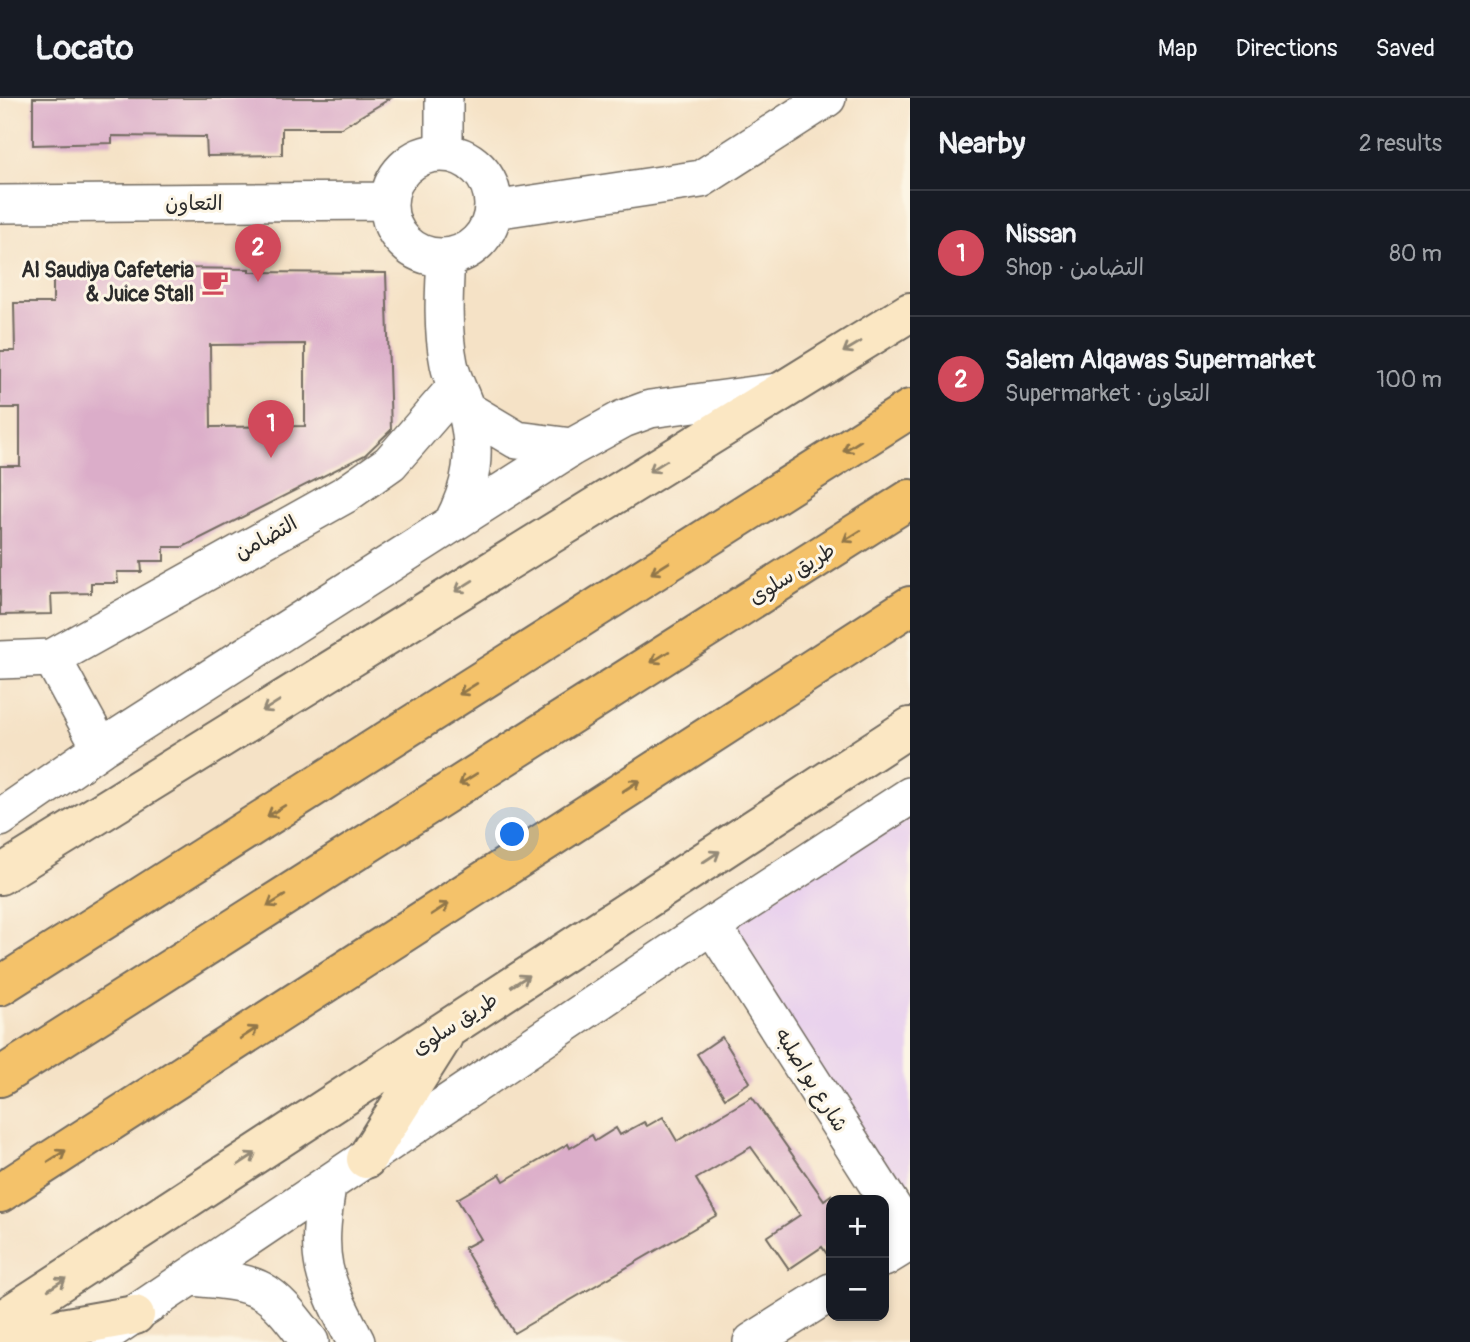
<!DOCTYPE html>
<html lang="en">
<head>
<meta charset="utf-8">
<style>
	:root { --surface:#171b24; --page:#20242c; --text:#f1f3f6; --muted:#9ea1a6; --line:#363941; --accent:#d1495b }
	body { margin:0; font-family:Pangolin,"Playpen Sans Arabic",sans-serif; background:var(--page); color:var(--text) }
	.controls { position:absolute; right:21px; bottom:21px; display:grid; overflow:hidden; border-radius:14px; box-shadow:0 4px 10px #0003 }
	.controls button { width:63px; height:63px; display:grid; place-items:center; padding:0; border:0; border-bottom:2px solid var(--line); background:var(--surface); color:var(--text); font:35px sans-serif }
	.you { position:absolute; left:513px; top:737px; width:24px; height:24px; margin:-18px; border:5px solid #fff; border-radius:50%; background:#1a73e8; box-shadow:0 0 0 10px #1a73e833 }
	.badge { display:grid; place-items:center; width:46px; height:46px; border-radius:50%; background:var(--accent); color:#fff; font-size:23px; font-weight:700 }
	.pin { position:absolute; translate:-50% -58px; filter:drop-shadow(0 2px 4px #0008) }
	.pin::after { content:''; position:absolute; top:37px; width:24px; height:21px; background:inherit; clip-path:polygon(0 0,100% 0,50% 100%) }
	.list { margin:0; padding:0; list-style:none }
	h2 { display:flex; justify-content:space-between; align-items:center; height:91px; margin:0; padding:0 28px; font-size:30px }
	h2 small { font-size:23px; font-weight:400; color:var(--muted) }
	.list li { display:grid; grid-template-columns:46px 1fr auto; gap:21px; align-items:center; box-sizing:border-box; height:126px; padding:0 28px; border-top:2px solid var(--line) }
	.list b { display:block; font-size:26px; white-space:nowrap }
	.list p { margin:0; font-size:23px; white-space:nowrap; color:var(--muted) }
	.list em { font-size:23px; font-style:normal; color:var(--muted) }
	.map { position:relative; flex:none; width:910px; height:1244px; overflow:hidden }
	header { display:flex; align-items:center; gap:42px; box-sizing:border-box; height:98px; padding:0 35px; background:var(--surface); border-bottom:2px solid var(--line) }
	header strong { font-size:33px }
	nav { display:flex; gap:38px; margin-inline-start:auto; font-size:24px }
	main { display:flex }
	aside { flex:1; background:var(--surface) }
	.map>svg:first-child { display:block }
	.built { fill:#e9d2ed }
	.building { fill:#dbadc9; fill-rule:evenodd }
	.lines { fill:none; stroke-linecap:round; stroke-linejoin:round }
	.minor-casing { stroke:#726b61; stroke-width:40 }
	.secondary-casing { stroke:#726b61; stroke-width:42 }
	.motorway-casing { stroke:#726b61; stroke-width:42 }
	.minor { stroke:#fff; stroke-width:37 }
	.secondary { stroke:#fbe7c3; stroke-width:38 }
	.motorway { stroke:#f4c26a; stroke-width:38 }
	.oneway { stroke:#938977 }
	.oneway2 { stroke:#90764a }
	.labels { text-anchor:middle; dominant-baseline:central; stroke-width:6; stroke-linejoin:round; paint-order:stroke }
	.street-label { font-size:21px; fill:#2b2b2b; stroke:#fcf5e5 }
	.poi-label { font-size:21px; font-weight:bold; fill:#2b2b2b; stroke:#fcf5e5; text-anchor:end }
</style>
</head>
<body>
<header>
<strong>Locato</strong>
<nav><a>Map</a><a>Directions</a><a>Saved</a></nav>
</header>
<main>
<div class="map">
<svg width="910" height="1244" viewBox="0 0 910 1244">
	<rect width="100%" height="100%" fill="#fcf5e5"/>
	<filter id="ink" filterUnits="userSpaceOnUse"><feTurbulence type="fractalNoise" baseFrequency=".0143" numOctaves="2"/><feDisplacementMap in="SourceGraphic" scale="14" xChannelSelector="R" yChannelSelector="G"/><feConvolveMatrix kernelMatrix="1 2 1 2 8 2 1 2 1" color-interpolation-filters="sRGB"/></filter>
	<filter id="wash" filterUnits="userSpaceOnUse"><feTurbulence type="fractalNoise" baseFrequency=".00686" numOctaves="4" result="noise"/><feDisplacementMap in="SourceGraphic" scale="28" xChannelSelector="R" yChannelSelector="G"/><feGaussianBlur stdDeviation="1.57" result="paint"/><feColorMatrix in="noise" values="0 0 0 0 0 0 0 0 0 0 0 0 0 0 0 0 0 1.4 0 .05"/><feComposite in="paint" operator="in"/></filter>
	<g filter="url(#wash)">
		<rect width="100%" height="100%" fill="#f5e2c6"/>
		<!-- built -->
		<path class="built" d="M910 711V1116L729 829Z"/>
		<g id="blocks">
			<!-- building -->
			<path class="building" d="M33 0H391L341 30H282V57L207 58 206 39 112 38V45L33 47Z
				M179 170 249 171V174L386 175 391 332 365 357 183 449H164V463H141L142 474H117L118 485H91V495L51 496 52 516 0 517V368H20V310H0V253H15L14 205H53V174L179 173ZM305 246V328L211 329 210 247Z
				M722 939 750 984 725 1000 697 956Z
				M752 999 824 1102 831 1097V1162L822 1149 789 1171 767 1139 800 1117 751 1049 696 1081 717 1117 514 1235 464 1150 481 1141 457 1101 500 1076 504 1083 568 1046 570 1050 592 1037 595 1043 616 1030 620 1037 644 1024 647 1028 663 1019 677 1043Z"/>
		</g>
	</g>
	<g filter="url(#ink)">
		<use href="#blocks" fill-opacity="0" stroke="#726b61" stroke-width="2"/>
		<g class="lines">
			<defs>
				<path id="minor" d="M444 0V54
					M389 107a52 52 0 1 1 104 0a52 52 0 1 1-104 0Z
					M0 106 389 103
					M493 112 701 81 827 0
					M446 159C444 195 442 231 449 266 452 282 461 296 466 312 478 353 472 389 452 426
					M465 311 517 342 572 349
					M52 560 101 650
					M0 562 52 560 346 396 390 365 456 289
					M0 720 101 650 572 349 623 321 650 311 777 294
					M712 827 910 1137
					M327 1089C315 1164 322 1178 356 1244
					M884 1160 910 1144
					M191 1179C261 1185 268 1187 310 1244
					M108 1234 712 827 910 698
					M752 1244 831 1194"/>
				<path id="secondary" d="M0 777 910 214
					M366 1061 443 939
					M0 1223 910 629
					M0 1241 135 1217"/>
				<path id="motorway" d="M0 888 910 311
					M0 979 910 401
					M0 1095 910 508"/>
			</defs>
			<!-- minor casing -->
			<use href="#minor" class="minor-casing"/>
			<!-- secondary casing -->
			<use href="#secondary" class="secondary-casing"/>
			<!-- motorway casing -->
			<use href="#motorway" class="motorway-casing"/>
			<!-- minor -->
			<use href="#minor" class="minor"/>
			<!-- secondary -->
			<use href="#secondary" class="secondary"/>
			<!-- motorway -->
			<use href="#motorway" class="motorway"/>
		</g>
		<!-- one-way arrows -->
		<defs><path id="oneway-shaft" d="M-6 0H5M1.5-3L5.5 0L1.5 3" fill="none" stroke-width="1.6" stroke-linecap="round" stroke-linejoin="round" transform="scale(1.75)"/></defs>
		<g class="oneway">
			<use href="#oneway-shaft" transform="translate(852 249) rotate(149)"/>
			<use href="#oneway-shaft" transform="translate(658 368) rotate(148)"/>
			<use href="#oneway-shaft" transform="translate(464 488) rotate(148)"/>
			<use href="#oneway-shaft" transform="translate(271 608) rotate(148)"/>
			<use href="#oneway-shaft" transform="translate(711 759) rotate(-33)"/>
			<use href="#oneway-shaft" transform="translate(520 883) rotate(-33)"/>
			<use href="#oneway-shaft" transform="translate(247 1061) rotate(-33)"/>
			<use href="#oneway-shaft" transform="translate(57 1186) rotate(-33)"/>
		</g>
		<g class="oneway2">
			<use href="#oneway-shaft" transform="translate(852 348) rotate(148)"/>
			<use href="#oneway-shaft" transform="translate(852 438) rotate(148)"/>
			<use href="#oneway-shaft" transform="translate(660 470) rotate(148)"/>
			<use href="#oneway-shaft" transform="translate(660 559) rotate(148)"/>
			<use href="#oneway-shaft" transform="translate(468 591) rotate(148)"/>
			<use href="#oneway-shaft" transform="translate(468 681) rotate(148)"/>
			<use href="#oneway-shaft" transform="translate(631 688) rotate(-33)"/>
			<use href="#oneway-shaft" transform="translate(276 713) rotate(148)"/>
			<use href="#oneway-shaft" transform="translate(276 803) rotate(148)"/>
			<use href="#oneway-shaft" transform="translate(440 811) rotate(-33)"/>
			<use href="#oneway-shaft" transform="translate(249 935) rotate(-33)"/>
			<use href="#oneway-shaft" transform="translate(57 1058) rotate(-33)"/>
		</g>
	</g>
	<!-- icons -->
	<defs>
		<symbol id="cafe-bare" viewBox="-9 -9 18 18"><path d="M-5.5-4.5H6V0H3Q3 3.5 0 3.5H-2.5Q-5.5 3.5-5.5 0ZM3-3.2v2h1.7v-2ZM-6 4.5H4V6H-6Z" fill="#d1495b" stroke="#fcf5e5" stroke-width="2.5" paint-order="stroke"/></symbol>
	</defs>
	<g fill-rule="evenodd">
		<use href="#cafe-bare" x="196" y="165" width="38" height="38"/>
	</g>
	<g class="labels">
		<!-- street labels -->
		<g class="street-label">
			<text x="194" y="105">التعاون</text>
			<text transform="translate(266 440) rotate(-29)">التضامن</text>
			<text transform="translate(792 476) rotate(-32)">طريق سلوى</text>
			<text transform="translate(455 926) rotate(-33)">طريق سلوى</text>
			<text transform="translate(811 982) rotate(58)">شارع بو اصلبه</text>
		</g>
		<!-- poi labels -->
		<g class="poi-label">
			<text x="194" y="172">Al Saudiya Cafeteria<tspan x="194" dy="24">&amp; Juice Stall</tspan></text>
		</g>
	</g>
</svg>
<div class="controls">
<button>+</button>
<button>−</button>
</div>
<div class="you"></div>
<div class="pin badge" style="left:271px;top:360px">1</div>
<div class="pin badge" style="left:258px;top:184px">2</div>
</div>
<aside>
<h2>Nearby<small>2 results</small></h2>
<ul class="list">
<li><span class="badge">1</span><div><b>Nissan</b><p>Shop · التضامن</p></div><em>80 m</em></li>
<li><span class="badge">2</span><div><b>Salem Alqawas Supermarket</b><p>Supermarket · التعاون</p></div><em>100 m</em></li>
</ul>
</aside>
</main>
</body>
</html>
